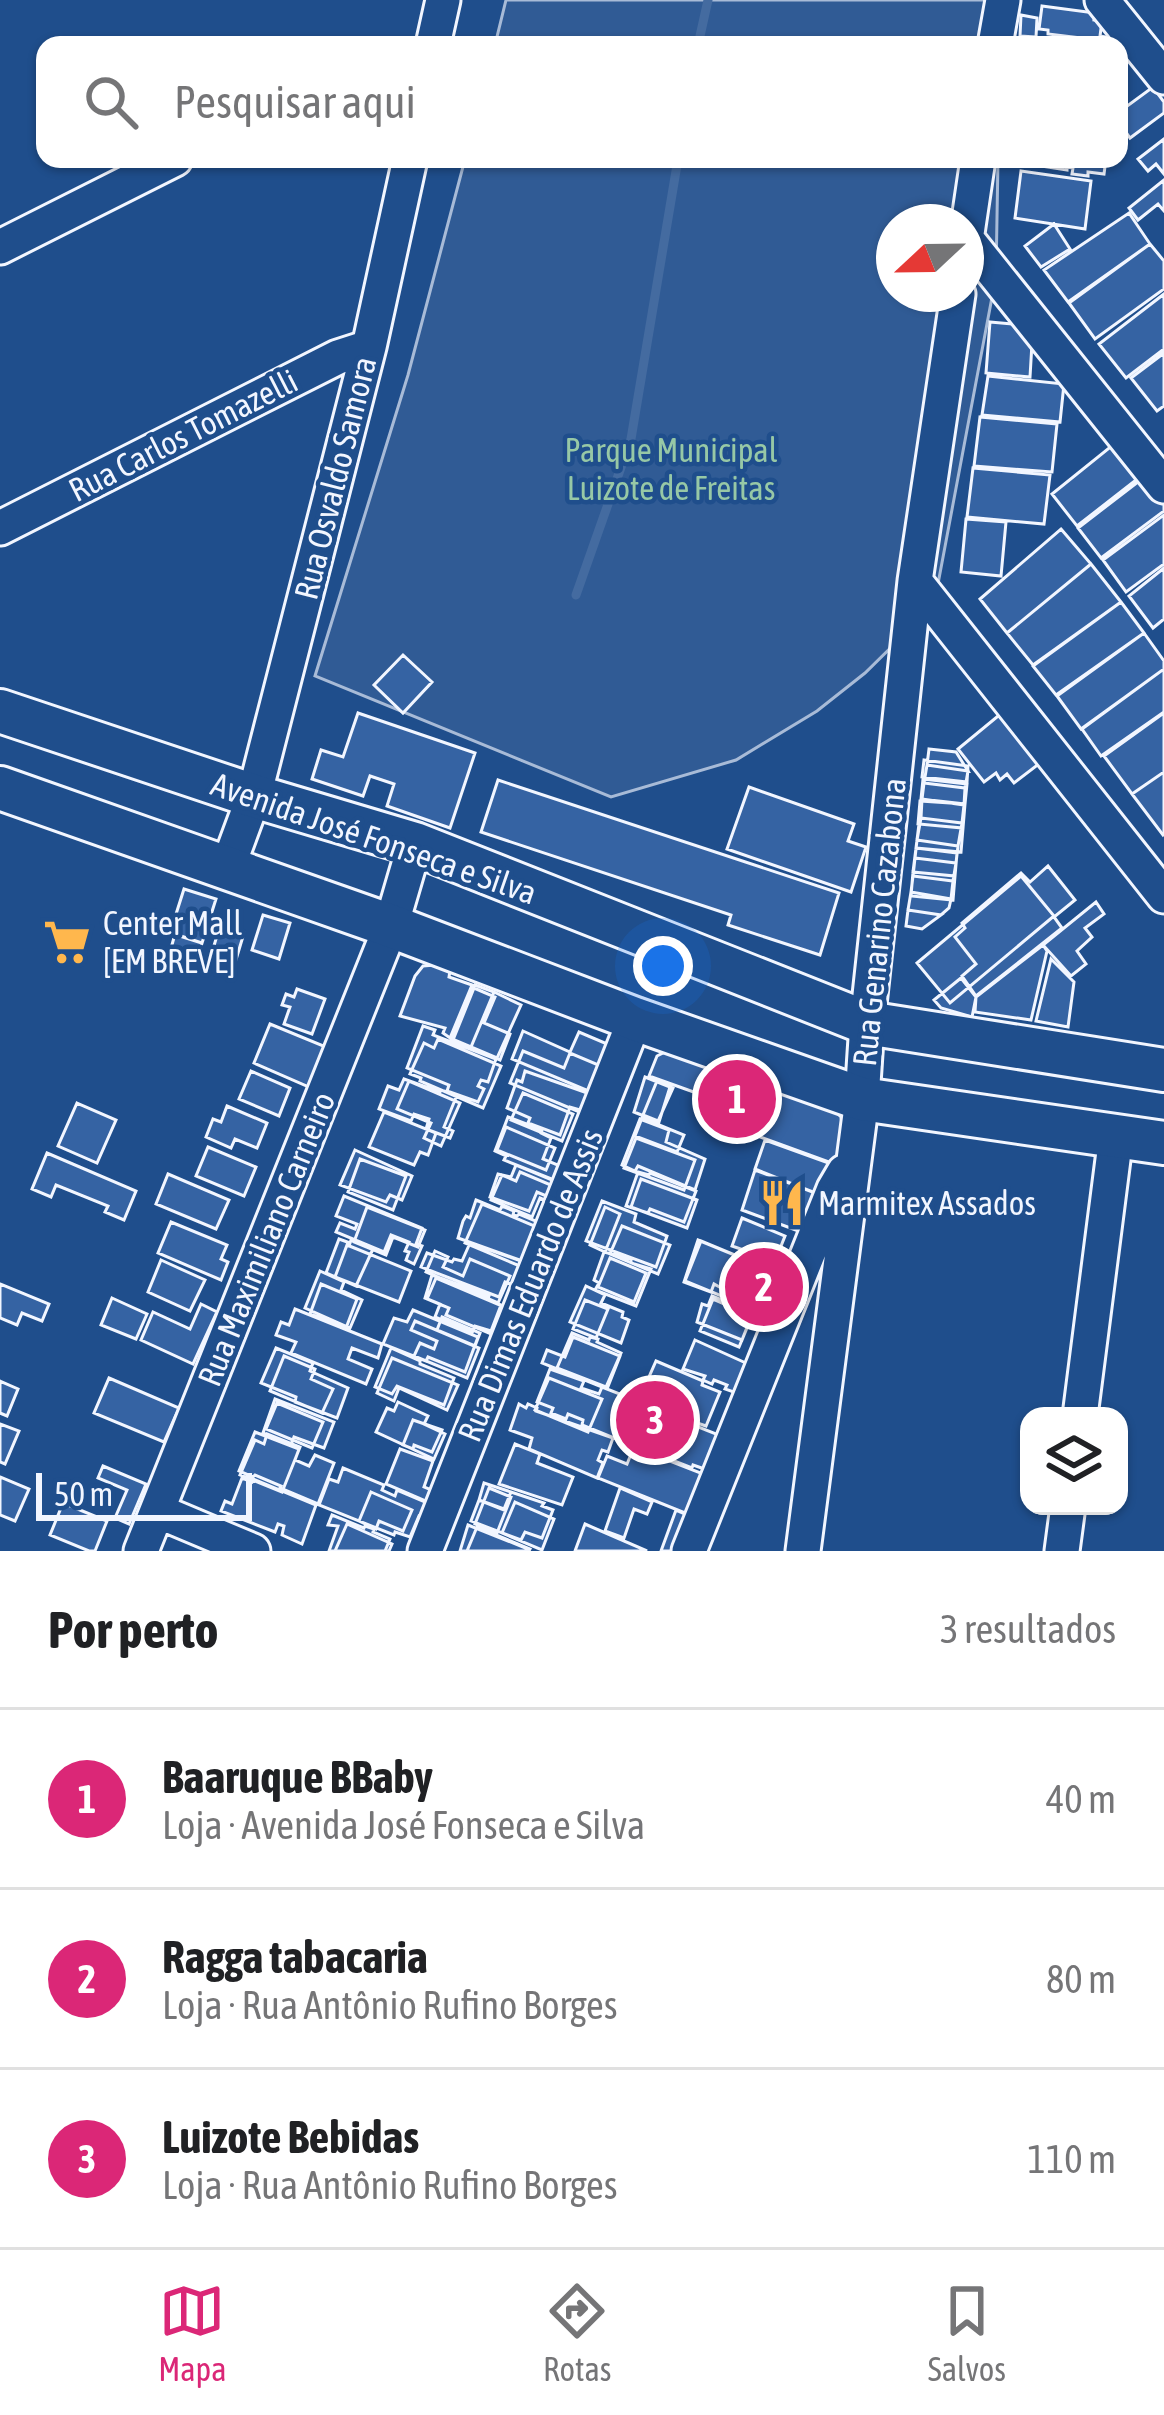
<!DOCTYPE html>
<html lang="pt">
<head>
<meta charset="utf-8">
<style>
	:root { --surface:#fff; --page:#f6f6f6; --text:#202124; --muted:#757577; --line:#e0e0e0; --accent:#db2777 }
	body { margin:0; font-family:"Asap Condensed",sans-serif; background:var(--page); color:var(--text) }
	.controls { position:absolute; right:36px; bottom:36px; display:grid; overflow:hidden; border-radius:24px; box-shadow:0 3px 9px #0004 }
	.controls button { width:108px; height:108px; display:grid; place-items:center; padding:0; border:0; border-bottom:3px solid var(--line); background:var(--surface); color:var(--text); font:60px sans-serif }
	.compass { position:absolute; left:876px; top:204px; width:108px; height:108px; border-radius:50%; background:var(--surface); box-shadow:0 3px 9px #0004; rotate:248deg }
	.scale { position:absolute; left:36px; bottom:30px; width:216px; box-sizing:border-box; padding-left:12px; border:6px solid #f2f6ff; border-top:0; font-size:33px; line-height:42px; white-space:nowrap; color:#f2f6ff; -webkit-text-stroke:9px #1f4e8c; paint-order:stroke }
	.you { position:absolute; left:663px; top:966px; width:42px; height:42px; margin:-30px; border:9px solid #fff; border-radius:50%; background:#1a73e8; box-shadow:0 0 0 18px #1a73e833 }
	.badge { display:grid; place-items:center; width:78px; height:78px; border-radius:50%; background:var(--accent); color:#fff; font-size:39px; font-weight:700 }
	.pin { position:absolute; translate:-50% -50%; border:6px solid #fff; box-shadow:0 3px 12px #0006 }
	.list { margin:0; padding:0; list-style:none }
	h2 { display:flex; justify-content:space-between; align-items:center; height:156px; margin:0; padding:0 48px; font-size:51px }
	h2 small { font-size:39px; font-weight:400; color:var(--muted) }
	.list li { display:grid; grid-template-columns:78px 1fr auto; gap:36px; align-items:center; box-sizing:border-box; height:180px; padding:0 48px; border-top:3px solid var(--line) }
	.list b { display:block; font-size:45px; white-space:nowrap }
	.list p { margin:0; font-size:39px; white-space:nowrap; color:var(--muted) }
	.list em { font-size:39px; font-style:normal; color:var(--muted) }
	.icon { flex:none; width:66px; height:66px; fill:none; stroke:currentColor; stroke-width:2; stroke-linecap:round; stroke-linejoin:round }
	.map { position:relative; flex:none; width:1164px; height:1551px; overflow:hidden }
	.search { position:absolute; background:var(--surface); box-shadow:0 3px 9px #0004; left:36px; right:36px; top:36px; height:132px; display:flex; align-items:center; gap:30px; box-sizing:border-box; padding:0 42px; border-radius:24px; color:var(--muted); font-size:45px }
	.sheet { height:696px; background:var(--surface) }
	nav { display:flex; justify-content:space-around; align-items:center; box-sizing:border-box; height:168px; border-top:3px solid var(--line); background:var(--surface); font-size:33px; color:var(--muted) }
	nav a { display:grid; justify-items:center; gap:6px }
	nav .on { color:var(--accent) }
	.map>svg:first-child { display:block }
	.built { fill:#305b95; stroke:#a8bbd7; stroke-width:3; fill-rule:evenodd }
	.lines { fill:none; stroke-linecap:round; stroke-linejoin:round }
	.stream { stroke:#446ba0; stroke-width:9 }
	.building { fill:#3563a3; stroke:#f2f6ff; stroke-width:3 }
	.minor-casing { stroke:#f2f6ff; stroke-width:39 }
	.major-casing { stroke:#f2f6ff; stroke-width:48 }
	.minor { stroke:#1f4e8c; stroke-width:33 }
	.major { stroke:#1f4e8c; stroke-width:42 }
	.labels { text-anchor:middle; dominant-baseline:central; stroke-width:9; stroke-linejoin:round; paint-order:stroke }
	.street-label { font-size:33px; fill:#f2f6ff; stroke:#1f4e8c }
	.park-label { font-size:33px; fill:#97c8a6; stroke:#1f4e8c }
	.poi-label { font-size:33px; fill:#f2f6ff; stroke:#1f4e8c; text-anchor:start }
</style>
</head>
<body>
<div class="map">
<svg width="1164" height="1551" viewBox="0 0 1164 1551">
	<rect width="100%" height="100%" fill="#1f4e8c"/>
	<!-- built -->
	<path class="built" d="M506 0H1020L1011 45H495Z
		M465 159H998L996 276 934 605 865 673 817 711 736 760 611 797 315 676 408 375ZM894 222H966V294H894Z"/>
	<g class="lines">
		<!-- stream -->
		<path class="stream" d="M698 45 708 0
			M576 595 631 439 678 159"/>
	</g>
	<!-- building -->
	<path class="building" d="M1042 6 1095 13 1094 20 1102 21 1100 36 1106 37V41L1048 34V30L1039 29Z
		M1021 15 1037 18 1036 37 1020 36Z
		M1153 87 1164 102V113L1130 138 1119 122V112Z
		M1164 139V174L1156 164 1148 171 1138 159Z
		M1028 159H1106L1104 174 1088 172V176L1072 174 1073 168 1067 167V170L1028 164Z
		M1021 171 1091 181 1085 229 1015 218Z
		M1164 180V211L1158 204 1138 220 1129 208Z
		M1129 213 1150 244 1068 302 1044 270Z
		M1054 224 1070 249 1041 267 1025 246Z
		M1150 244 1164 261V289L1095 339 1069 303Z
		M1164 294V349L1126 378 1099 344Z
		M990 322 1033 326 1030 377 986 373Z
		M1164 353V406L1157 411 1131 378Z
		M988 376 1064 384 1060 422 982 415Z
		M980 417 1057 424 1052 472 974 466Z
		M1119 440 1145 473 1077 526 1052 494Z
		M973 468 1050 475 1044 524 967 517Z
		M1147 475 1164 498V511L1101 558 1078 528Z
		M1164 515V564L1126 592 1103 560Z
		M966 519 1006 522 1001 576 961 572Z
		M1061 529 1091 564 1007 633 980 599Z
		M1091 564 1121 602 1033 665 1007 633Z
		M1164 568V619L1153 628 1129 596Z
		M1121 602 1144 633 1056 695 1033 666Z
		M1144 633 1164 661V669L1081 729 1057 696Z
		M403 655 432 682 403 713 374 685Z
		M1164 669V712L1101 756 1082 729Z
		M1009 707 1044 760 1014 783 1007 774 1000 780 996 773 984 782 958 749Z
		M358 713 475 753 450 828 387 806 394 784 370 776 363 796 312 779 321 750 343 757Z
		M1164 713V772L1132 794 1104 756Z
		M929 749 956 752 968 771 927 765Z
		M924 760 968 766 967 782 922 777Z
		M927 765 968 771 965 788 924 783Z
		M1164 772V834L1163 835 1132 794Z
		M923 779 967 784 965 804 921 799Z
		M498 780 839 893 820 955 728 925 731 915 481 832Z
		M924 783 965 788 964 805 922 799Z
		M749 787 854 824 848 841 866 847 851 892 727 849Z
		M922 799 964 805 962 823 921 818Z
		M920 801 965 804 963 828 918 824Z
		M921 818 962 823 958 846 917 840Z
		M919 824 963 828 961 852 916 848Z
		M917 840 958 846 956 863 915 858Z
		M916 848 957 853 955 876 913 872Z
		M915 858 956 863 953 881 913 876Z
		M1048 866 1075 900 1054 917 1062 928 976 996 962 976 976 964 955 937 965 928 962 923 1021 873 1030 882Z
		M913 872 955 876 953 900 911 896Z
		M913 876 953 881 951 899 911 892Z
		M1021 876 1054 916 950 1003 917 963Z
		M184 889 216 899 202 943 170 933Z
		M911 892 951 899 949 908 941 915 908 910Z
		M1096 902 1104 914 1085 928 1092 937 1077 951 1086 964 1071 976 1043 945Z
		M908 910 941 915 922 929 906 926Z
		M263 915 290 923 279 959 252 950Z
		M220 926 244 933 232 973 208 965Z
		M175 934 202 943 192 975 166 966Z
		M1043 945 1047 951 1031 1020 975 1012 976 997Z
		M1051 959 1074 982 1068 1027 1036 1021Z
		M435 965 450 971 449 977 472 985 450 1038 443 1033 445 1028 400 1016 415 976 423 966Z
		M961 978 976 997 972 1017 941 1008 934 1000Z
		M475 985 494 992 471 1047 452 1039Z
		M474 988 495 997 484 1023 510 1034 500 1060 453 1040Z
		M297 989 325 999 312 1034 284 1024 290 1007 282 1005 286 994 294 997Z
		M494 992 521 1005 497 1058 471 1047Z
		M270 1024 326 1047 309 1087 254 1063Z
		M423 1026 435 1030 433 1035 496 1059 488 1082 481 1080 478 1086 484 1089 478 1102 447 1091 449 1085 407 1068Z
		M523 1031 570 1052 579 1032 619 1049 598 1095 512 1059Z
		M438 1039 501 1066 483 1108 420 1081 421 1078 410 1074 424 1043 434 1048Z
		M523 1051 564 1068 570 1053 608 1069 589 1116 510 1083Z
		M667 1051 710 1067 702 1095 649 1076 657 1056Z
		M710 1067 732 1074 718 1116 713 1114 715 1108 699 1103Z
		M251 1071 290 1088 279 1116 239 1099Z
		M525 1071 593 1095 587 1112 570 1107 560 1135 528 1123 530 1118 507 1108 517 1080 522 1082Z
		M732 1074 757 1082 741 1124 718 1116Z
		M645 1077 670 1087 659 1122 634 1112Z
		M404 1079 440 1092 441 1090 457 1095 444 1127 453 1131 450 1138 426 1129 429 1119 414 1114 411 1121 379 1109 388 1086 399 1090Z
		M409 1081 460 1103 441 1146 424 1138 431 1123 397 1109Z
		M657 1081 673 1088 658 1121 643 1115Z
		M761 1083 832 1107 841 1117 843 1129 837 1165 741 1130 749 1105 752 1107Z
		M523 1093 573 1114 562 1141 511 1120Z
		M77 1103 116 1120 97 1163 58 1146Z
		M227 1106 267 1123 257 1148 235 1139 231 1148 206 1137 213 1119 221 1122Z
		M384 1112 436 1133 428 1155 420 1152 414 1165 369 1147Z
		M508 1117 542 1130 541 1133 551 1138 543 1159 565 1168 559 1182 504 1160 506 1156 495 1151Z
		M642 1118 684 1135 677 1152 635 1136Z
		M640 1119 669 1130 666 1142 705 1159 695 1190 638 1166 635 1171 622 1165Z
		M506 1127 555 1148 546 1170 497 1150Z
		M636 1138 695 1160 684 1190 624 1168Z
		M765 1140 837 1166 823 1196 755 1169Z
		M208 1147 256 1167 244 1196 196 1176Z
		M355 1150 412 1176 402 1200 390 1195 386 1202 340 1185Z
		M47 1153 136 1191 124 1220 105 1212 108 1206 56 1185 51 1197 32 1189Z
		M360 1159 406 1176 393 1210 348 1192Z
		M516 1165 557 1182 551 1198 537 1192 529 1211 490 1197 498 1174 511 1177Z
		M755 1170 823 1196 809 1235 742 1210Z
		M520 1172 558 1188 552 1203 540 1198 532 1217 491 1200 502 1175 516 1181Z
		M638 1172 649 1175 650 1173 696 1191 684 1222 650 1209 648 1213 626 1206Z
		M168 1174 229 1200 216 1229 156 1204Z
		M641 1179 697 1200 687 1228 631 1207Z
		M344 1196 422 1228 416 1244 422 1246 414 1264 406 1260 409 1252 405 1251 409 1242 391 1235 384 1252 336 1232 340 1223 355 1229 357 1224 336 1216Z
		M476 1200 500 1210 502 1206 514 1211 513 1215 517 1216 519 1214 543 1224 528 1263 458 1238 463 1221 466 1216 470 1218Z
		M602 1201 636 1214 634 1222 667 1236 656 1267 586 1241Z
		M482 1204 544 1230 527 1269 465 1243Z
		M367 1207 425 1230 418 1247 393 1237 386 1255 354 1242Z
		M605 1207 620 1214 605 1252 590 1245Z
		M742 1218 785 1236 775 1261 732 1246Z
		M171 1222 227 1245 221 1259 228 1262 221 1280 158 1253Z
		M622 1226 670 1245 658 1274 610 1254Z
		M339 1239 350 1243 351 1240 373 1249 356 1286 326 1273Z
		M698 1240 737 1256 725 1290 714 1284 711 1292 684 1282Z
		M701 1241 740 1257 724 1297 685 1281Z
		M470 1243 524 1262 516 1286 505 1282 499 1297 421 1267 427 1253 452 1262 454 1259 462 1261Z
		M347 1245 411 1271 399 1302 335 1277Z
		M435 1251 448 1257 443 1267 463 1276 470 1259 510 1276 498 1303 426 1272Z
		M604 1252 631 1259V1263L651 1269 636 1306 595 1290 599 1283 594 1280Z
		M610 1258 646 1273 634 1302 598 1287Z
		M161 1260 205 1280 190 1311 148 1292Z
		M746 1264 770 1277 774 1268 794 1275 769 1307 735 1296Z
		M320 1271 344 1282 341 1290 362 1300 350 1328 305 1308Z
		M432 1275 489 1296 488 1299 501 1305 491 1331 475 1326 472 1333 435 1317 440 1304 425 1298Z
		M436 1278 507 1308 496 1336 446 1315 449 1308 427 1299Z
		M0 1284 49 1304 42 1321 22 1313 17 1325 0 1318Z
		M321 1284 357 1299 346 1328 310 1314Z
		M586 1286 605 1295 601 1303 623 1312 622 1317 629 1320 621 1343 570 1322Z
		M712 1296 753 1312 742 1340 697 1322 702 1304 708 1306Z
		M112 1298 147 1314 136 1339 101 1325Z
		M713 1299 752 1316 739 1347 700 1331Z
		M585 1300 608 1309 596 1338 573 1329Z
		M201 1304 217 1312 193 1364 141 1340 153 1312 190 1329Z
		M295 1309 382 1344 378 1358 352 1348 348 1359 372 1369 366 1384 291 1353 296 1342 276 1335 281 1322 289 1325Z
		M413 1310 478 1337 465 1372 428 1357 426 1361 383 1344 394 1318 407 1322Z
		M442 1317 480 1333 475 1346 437 1330Z
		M415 1321 479 1348 467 1378 414 1356 420 1343 434 1349 437 1341 411 1330Z
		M572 1333 589 1340 590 1337 598 1339 597 1342 621 1353 606 1387 557 1368Z
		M573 1337 620 1356 607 1389 542 1363 547 1350 565 1357Z
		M695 1340 759 1369 748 1397 725 1389 727 1385 714 1380 712 1384 703 1380 705 1376 683 1369Z
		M276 1348 313 1363 310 1371 348 1388 337 1418 295 1402 296 1397 261 1383Z
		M391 1348 420 1361V1364L454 1378 444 1405 397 1386 392 1394 375 1387Z
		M284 1356 315 1369 311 1379 333 1389 322 1413 270 1391Z
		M392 1358 458 1385 447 1410 399 1388 394 1401 377 1393Z
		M656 1361 703 1381 702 1385 720 1392 706 1426 677 1416 681 1405 656 1396 662 1382 649 1377Z
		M550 1369 584 1381 581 1388 599 1394 602 1387 630 1398 614 1438 582 1425 583 1420 568 1414 566 1419 551 1413 553 1408 537 1402Z
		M109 1378 179 1408 164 1442 94 1413Z
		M549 1378 602 1399 588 1432 535 1410Z
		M0 1381 18 1389 7 1416 0 1413Z
		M275 1399 334 1422 324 1448 294 1437 291 1445 263 1433Z
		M398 1402 428 1416 424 1424 445 1434 434 1459 376 1432 387 1408 394 1411Z
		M635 1402 729 1439 716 1473 693 1465 692 1468 621 1440Z
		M277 1403 323 1422 312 1448 266 1429Z
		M519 1404 526 1408 528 1404 537 1408 536 1411 613 1438 608 1452 602 1450 598 1460 603 1463 597 1478 529 1449 532 1438 510 1430Z
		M413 1420 442 1430 432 1452 414 1445 413 1449 403 1445Z
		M0 1424 19 1431 5 1464 0 1462Z
		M255 1432 299 1449 295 1460 309 1466 315 1455 334 1463 318 1504 280 1488 281 1486 255 1475 253 1477 239 1471Z
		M267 1434 300 1447 282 1492 240 1475 255 1440 264 1444Z
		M515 1444 540 1454 537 1463 573 1477 562 1505 499 1484Z
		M634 1447 711 1477 695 1517 598 1478 607 1456 627 1464Z
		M400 1449 433 1461 424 1487 434 1491 430 1503 386 1484Z
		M103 1466 146 1484 129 1524 115 1518 127 1490 98 1478Z
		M343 1468 384 1485 382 1490 395 1496 397 1490 430 1504 424 1518 419 1516 410 1537 395 1532 394 1535 319 1505 329 1479 338 1482Z
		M0 1477 29 1489 15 1521 0 1515Z
		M242 1478 252 1482 253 1479 316 1505 302 1544 282 1535 284 1526 278 1524 275 1532 221 1511 225 1501 232 1504Z
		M484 1483 511 1492 504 1509 479 1500Z
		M489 1488 511 1497 497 1533 475 1524Z
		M620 1488 652 1502 647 1514 634 1509 624 1538 605 1531Z
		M371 1492 412 1510 403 1531 379 1521 376 1529 359 1521Z
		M511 1492 544 1503 542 1506 553 1510 542 1538 525 1532 521 1540 471 1521 479 1500 504 1510Z
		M515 1502 554 1519 542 1550 502 1533Z
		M63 1503 107 1521 95 1551H89L50 1535Z
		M676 1510 699 1520 687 1551H661Z
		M332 1515 364 1528 365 1526 374 1529 373 1532 390 1539 385 1551H329L338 1526 328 1525Z
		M347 1524 392 1544 389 1551H335Z
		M585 1524 647 1551H575Z
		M468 1525 528 1549 527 1551H460Z
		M477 1527 530 1549 529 1551H467Z"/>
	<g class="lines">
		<defs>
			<path id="minor" d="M1102 0 1164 77
				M433 45 443 0
				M995 45 1003 0
				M966 238 1164 486
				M966 240 978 159
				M0 247 175 159
				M0 528 338 357 369 347
				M915 581 1164 896
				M227 869 254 796 369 347 410 159
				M1080 1416 1116 1136
				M158 1511 253 1551
				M141 1551 391 926 415 844
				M425 1551 635 1019
				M689 1551 834 1189 844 1172
				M803 1551 862 1099 867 1023 915 581 958 294
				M1062 1551 1068 1506"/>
			<path id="major" d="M0 711 254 796 415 844 867 1023 1164 1070
				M0 788 391 926 635 1019 862 1099 1164 1143"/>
		</defs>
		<!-- minor casing -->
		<use href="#minor" class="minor-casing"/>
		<!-- major casing -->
		<use href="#major" class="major-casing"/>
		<!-- minor -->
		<use href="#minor" class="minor"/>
		<!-- major -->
		<use href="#major" class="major"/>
	</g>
	<!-- icons -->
	<defs>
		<symbol id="supermarket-bare" viewBox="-9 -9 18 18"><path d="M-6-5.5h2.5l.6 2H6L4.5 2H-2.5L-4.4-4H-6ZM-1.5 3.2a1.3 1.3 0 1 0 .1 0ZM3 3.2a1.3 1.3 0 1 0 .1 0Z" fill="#ffb74d" stroke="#1f4e8c" stroke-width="2.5" paint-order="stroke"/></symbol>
		<symbol id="restaurant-bare" viewBox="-9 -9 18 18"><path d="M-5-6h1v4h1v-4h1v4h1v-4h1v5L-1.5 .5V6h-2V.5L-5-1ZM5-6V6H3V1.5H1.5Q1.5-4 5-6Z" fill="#ffb74d" stroke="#1f4e8c" stroke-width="2.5" paint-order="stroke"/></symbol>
	</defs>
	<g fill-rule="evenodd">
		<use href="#supermarket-bare" x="34" y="909" width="66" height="66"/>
		<use href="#restaurant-bare" x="749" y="1170" width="66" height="66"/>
	</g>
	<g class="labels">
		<!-- street labels -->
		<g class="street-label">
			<text transform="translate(183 435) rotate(-27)">Rua Carlos Tomazelli</text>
			<text transform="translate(335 478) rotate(-76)">Rua Osvaldo Samora</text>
			<text transform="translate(374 838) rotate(19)">Avenida José Fonseca e Silva</text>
			<text transform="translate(879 922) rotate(-84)">Rua Genarino Cazabona</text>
			<text transform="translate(266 1239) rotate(-68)">Rua Maximiliano Carneiro</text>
			<text transform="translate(530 1285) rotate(-68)">Rua Dimas Eduardo de Assis</text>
		</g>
		<!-- park labels -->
		<g class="park-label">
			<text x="671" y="450">Parque Municipal<tspan x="671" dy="38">Luizote de Freitas</tspan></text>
		</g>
		<!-- poi labels -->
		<g class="poi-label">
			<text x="103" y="923">Center Mall<tspan x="103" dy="38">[EM BREVE]</tspan></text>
			<text x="818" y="1203">Marmitex Assados</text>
		</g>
	</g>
</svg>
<div class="controls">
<button><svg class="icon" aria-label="layers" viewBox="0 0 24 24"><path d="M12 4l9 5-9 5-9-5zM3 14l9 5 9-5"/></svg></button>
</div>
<svg class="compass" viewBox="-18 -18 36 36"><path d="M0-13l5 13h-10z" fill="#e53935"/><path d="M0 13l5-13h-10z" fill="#757577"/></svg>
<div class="scale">50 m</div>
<div class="you"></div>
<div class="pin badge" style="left:737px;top:1099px">1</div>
<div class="pin badge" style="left:764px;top:1287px">2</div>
<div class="pin badge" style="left:655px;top:1420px">3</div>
<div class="search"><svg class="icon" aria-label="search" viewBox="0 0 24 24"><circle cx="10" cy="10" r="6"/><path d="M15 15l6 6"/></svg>Pesquisar aqui</div>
</div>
<section class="sheet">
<h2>Por perto<small>3 resultados</small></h2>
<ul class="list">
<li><span class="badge">1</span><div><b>Baaruque BBaby</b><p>Loja · Avenida José Fonseca e Silva</p></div><em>40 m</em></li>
<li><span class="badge">2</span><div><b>Ragga tabacaria</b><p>Loja · Rua Antônio Rufino Borges</p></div><em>80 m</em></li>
<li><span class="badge">3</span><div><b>Luizote Bebidas</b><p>Loja · Rua Antônio Rufino Borges</p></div><em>110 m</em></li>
</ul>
</section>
<nav>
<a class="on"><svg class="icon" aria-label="map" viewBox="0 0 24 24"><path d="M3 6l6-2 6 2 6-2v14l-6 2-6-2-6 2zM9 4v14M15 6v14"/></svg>Mapa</a>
<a><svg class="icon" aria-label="directions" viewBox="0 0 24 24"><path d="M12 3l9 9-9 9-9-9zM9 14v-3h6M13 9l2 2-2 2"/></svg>Rotas</a>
<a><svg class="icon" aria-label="saved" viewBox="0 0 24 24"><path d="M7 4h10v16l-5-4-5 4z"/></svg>Salvos</a>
</nav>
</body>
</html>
